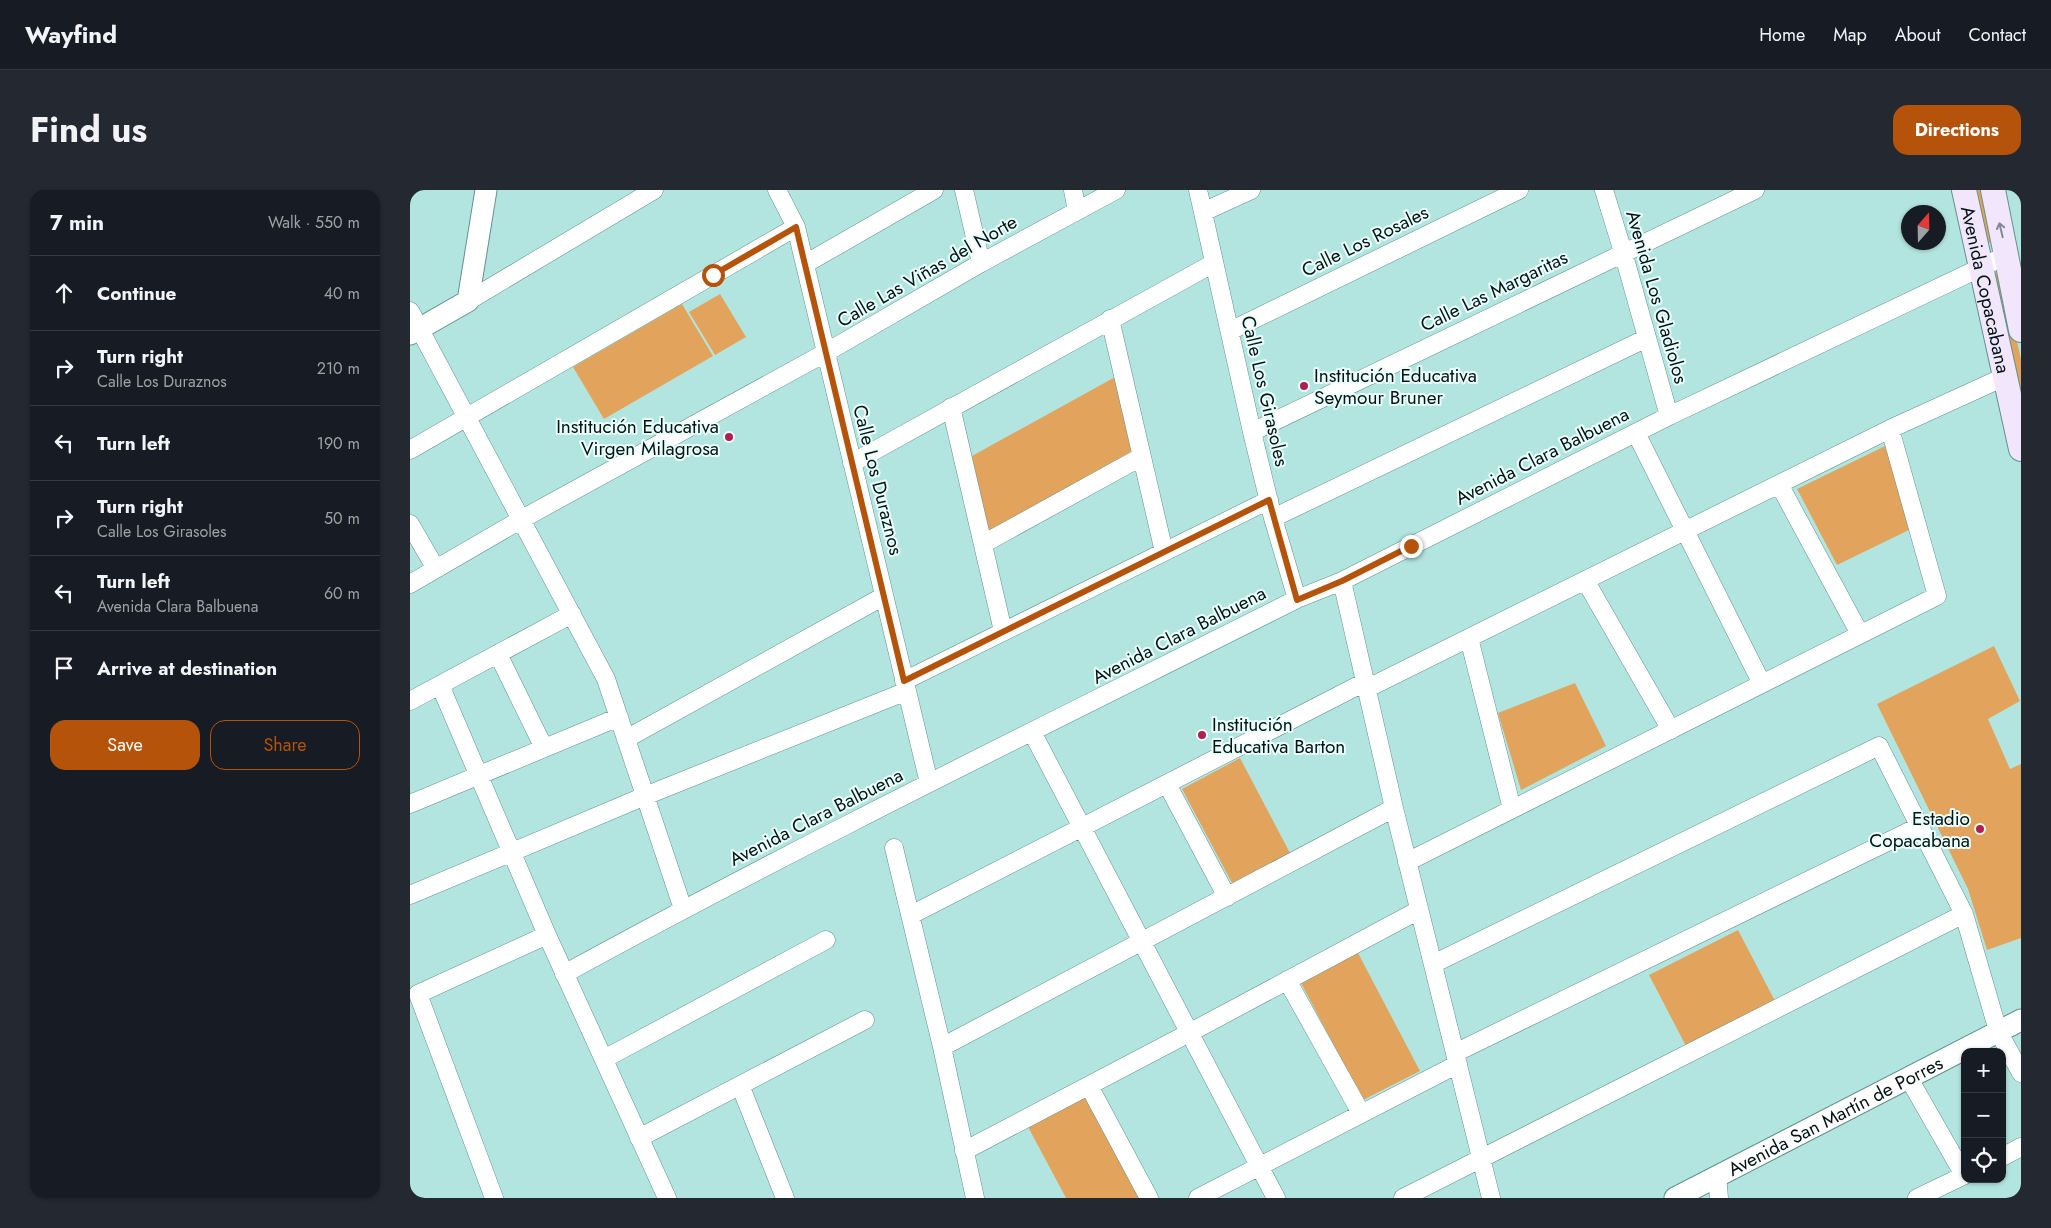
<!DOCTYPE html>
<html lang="en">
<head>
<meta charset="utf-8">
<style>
	:root { --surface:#171b24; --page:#242831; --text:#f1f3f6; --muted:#9ea1a6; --line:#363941; --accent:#b45309 }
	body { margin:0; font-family:Jost,sans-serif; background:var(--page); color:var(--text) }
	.controls { position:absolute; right:15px; bottom:15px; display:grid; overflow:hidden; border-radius:10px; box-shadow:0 1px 4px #0004 }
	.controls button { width:45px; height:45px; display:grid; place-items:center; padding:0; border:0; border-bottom:1px solid var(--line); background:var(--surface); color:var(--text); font:25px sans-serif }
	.compass { position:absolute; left:1491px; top:15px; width:45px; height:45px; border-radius:50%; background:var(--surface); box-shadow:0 1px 4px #0004; rotate:20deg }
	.stop { position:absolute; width:15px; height:15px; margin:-11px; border:4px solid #b45309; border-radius:50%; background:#fff }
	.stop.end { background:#b45309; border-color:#fff; box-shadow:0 1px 5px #0008 }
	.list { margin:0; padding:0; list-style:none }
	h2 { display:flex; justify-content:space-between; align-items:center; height:65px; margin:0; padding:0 20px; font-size:21px }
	h2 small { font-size:16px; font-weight:400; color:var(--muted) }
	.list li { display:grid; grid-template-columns:32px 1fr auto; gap:15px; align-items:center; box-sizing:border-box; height:75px; padding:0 20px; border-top:1px solid var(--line) }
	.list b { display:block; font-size:19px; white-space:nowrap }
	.list p { margin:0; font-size:16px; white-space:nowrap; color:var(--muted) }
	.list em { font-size:16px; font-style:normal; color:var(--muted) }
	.actions { display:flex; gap:10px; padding:15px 20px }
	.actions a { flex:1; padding:11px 0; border:1px solid var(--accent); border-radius:15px; text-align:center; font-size:18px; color:var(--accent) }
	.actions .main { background:var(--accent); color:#fff }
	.icon { flex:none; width:28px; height:28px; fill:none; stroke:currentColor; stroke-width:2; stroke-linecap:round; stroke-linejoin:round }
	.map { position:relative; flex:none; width:1611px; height:1008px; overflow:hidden; border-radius:15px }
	header { display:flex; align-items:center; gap:30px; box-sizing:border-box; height:70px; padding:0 25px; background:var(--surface); border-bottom:1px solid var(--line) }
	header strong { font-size:24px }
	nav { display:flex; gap:28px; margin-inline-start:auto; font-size:18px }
	.intro { display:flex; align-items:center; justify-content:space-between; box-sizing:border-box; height:120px; padding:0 30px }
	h1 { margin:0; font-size:35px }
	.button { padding:12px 22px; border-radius:15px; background:var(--accent); color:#fff; font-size:18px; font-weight:700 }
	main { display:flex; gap:30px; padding:0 30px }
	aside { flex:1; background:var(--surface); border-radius:15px; box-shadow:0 1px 4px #0004 }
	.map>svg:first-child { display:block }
	.green { fill:#e2a45d }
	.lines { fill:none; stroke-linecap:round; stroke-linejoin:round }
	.minor-casing { stroke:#62918d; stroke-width:19 }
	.tertiary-casing { stroke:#62918d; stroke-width:23 }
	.secondary-casing { stroke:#62918d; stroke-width:26 }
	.minor { stroke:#fff; stroke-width:18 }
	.tertiary { stroke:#fff; stroke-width:21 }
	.secondary { stroke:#f2e6fd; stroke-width:24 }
	.oneway { stroke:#868894 }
	.route { stroke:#b45309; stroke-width:6 }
	.poi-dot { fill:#b01f4d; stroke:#ebfffd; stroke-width:2 }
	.labels { text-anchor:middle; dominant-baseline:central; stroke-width:4; stroke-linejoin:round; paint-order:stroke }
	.street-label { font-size:19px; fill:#031413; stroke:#ebfffd }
	.poi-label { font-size:19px; fill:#031413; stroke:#ebfffd; text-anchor:start }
</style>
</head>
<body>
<header>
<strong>Wayfind</strong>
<nav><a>Home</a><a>Map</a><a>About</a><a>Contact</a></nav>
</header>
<div class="intro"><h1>Find us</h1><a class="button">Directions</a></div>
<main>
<aside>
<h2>7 min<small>Walk · 550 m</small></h2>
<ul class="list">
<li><svg class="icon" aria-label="ahead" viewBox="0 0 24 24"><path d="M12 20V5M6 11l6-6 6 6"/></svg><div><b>Continue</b></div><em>40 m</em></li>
<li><svg class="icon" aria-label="right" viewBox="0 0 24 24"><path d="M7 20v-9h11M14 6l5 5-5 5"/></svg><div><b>Turn right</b><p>Calle Los Duraznos</p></div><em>210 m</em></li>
<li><svg class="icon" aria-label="left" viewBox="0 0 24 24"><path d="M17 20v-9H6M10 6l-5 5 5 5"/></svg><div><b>Turn left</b></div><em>190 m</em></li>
<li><svg class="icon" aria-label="right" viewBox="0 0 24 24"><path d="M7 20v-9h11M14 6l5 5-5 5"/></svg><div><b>Turn right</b><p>Calle Los Girasoles</p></div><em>50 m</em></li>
<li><svg class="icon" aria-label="left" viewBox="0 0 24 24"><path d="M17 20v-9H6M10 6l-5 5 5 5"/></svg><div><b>Turn left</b><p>Avenida Clara Balbuena</p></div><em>60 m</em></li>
<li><svg class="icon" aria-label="arrive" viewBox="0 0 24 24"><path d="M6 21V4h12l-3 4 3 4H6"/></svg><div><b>Arrive at destination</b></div></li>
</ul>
<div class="actions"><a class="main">Save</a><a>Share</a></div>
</aside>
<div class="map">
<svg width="1611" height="1008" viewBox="0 0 1611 1008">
	<rect width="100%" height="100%" fill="#b3e5e0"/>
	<!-- green -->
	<path class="green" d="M1563 0H1572L1582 52 1577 53Z
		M1586 83 1592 85 1611 169V219L1584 85Z
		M310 104 336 147 305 165 279 122Z
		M272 114 303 166 194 229 163 177Z
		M707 186 724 260 577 342 562 266Z
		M1475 256 1501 339 1427 375 1387 299Z
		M1584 456 1610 511 1578 529 1600 579 1611 574V748L1577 760 1558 699 1467 514Z
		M1165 493 1196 556 1111 600 1088 523Z
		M830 568 880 663 822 693 772 599Z
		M1328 740 1365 811 1276 856 1239 785Z
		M948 763 1010 881 953 910 891 793Z
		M675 905 729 1008H656L617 935Z"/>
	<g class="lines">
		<defs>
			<path id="minor" d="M367 0 386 37 519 593
				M554 0 571 73
				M663 0 667 21
				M788 0 842 242 863 328 887 409
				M1194 0 1213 62 1259 226
				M793 22 841 0
				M395 74 524 0
				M58 111 244 0
				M0 121 196 489 273 719
				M700 129 754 362
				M820 141 1109 0
				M541 217 593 441
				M842 242 1345 0
				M1226 243 1352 494
				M0 260 386 37
				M442 273 804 73
				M1369 294 1450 444
				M863 328 1237 148
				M0 334 26 379
				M573 354 731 267
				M1175 390 1261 540
				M932 391 984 618 1081 1008
				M0 394 112 329 415 163 571 73 706 0
				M1059 448 1102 619
				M88 464 134 558
				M494 491 859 310
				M30 495 137 745 257 1008
				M956 499 1480 239 1594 187
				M0 511 162 424
				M622 542 866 1008
				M216 549 474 406
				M757 594 817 707
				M0 614 209 527
				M484 658 532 857 565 1008
				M997 672 1527 406 1480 239
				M0 705 235 606 497 501
				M501 725 955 492
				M1023 774 1469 556 1554 724 1588 841 1611 883
				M154 784C395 652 642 532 887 409L932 391 1259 226 1597 65
				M877 790 951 923
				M532 857 984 618
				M1045 863 1510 636
				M194 869 416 750
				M1498 887 1554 985
				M330 895 375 1008
				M679 896 739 1008
				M229 948 455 830
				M554 961 779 843 1009 720
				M1592 967 1611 957
				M1307 986 1309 1008
				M84 1008 8 804 137 745
				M788 1008 1048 874
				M993 1008 1554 724
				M1507 1008 1555 985"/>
			<g id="tertiary">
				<path d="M0 144 58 111 76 0"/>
				<path id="s1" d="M1265 1008 1611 830"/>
			</g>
			<g id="secondary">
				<path id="s2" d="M1554 0 1611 259"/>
				<path d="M1583 0 1611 140"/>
			</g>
		</defs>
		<!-- minor casing -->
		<use href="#minor" class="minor-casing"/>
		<!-- tertiary casing -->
		<use href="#tertiary" class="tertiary-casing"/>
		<!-- secondary casing -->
		<use href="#secondary" class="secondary-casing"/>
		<!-- minor -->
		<use href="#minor" class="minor"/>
		<!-- tertiary -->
		<use href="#tertiary" class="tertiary"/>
		<!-- secondary -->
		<use href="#secondary" class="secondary"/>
	</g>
	<!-- one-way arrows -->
	<defs><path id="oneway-shaft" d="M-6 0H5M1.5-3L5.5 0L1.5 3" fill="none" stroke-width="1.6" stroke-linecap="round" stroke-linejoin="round" transform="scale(1.25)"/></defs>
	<use class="oneway" href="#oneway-shaft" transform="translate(1591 40) rotate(-103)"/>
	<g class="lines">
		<!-- route -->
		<path class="route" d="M303 85 386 37 494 491 859 310 887 410 932 391 1001 356"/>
	</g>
	<!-- markers -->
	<g class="poi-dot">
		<circle cx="894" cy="196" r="5"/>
		<circle cx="319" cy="247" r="5"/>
		<circle cx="792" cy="545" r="5"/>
		<circle cx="1570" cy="639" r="5"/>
	</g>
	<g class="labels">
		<!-- street labels -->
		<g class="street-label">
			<text transform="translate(955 51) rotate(-26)">Calle Los Rosales</text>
			<text transform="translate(517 81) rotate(-30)">Calle Las Viñas del Norte</text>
			<text stroke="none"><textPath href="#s2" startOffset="102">Avenida Copacabana</textPath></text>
			<text transform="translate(1084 101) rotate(-26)">Calle Las Margaritas</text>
			<text transform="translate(1247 107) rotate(74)">Avenida Los Gladiolos</text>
			<text transform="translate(855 201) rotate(77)">Calle Los Girasoles</text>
			<text transform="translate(1132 266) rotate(-27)">Avenida Clara Balbuena</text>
			<text transform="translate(468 290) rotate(76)">Calle Los Duraznos</text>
			<text transform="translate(769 445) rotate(-27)">Avenida Clara Balbuena</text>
			<text transform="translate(406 627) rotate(-27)">Avenida Clara Balbuena</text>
			<text stroke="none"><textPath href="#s1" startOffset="180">Avenida San Martín de Porres</textPath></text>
		</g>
		<!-- poi labels -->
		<g class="poi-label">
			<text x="904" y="185">Institución Educativa<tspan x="904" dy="22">Seymour Bruner</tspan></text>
			<text x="309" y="236" text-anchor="end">Institución Educativa<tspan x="309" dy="22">Virgen Milagrosa</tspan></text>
			<text x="802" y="534">Institución<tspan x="802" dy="22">Educativa Barton</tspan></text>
			<text x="1560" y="628" text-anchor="end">Estadio<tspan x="1560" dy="22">Copacabana</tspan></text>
		</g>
	</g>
</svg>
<div class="controls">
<button>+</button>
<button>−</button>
<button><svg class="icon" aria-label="locate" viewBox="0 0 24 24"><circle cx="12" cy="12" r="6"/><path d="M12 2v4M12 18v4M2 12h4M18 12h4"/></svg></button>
</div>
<svg class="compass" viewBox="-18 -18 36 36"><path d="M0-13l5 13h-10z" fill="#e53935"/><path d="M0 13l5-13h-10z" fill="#9ea1a6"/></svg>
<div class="stop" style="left:303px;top:85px"></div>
<div class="stop end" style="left:1001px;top:356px"></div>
</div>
</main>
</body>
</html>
